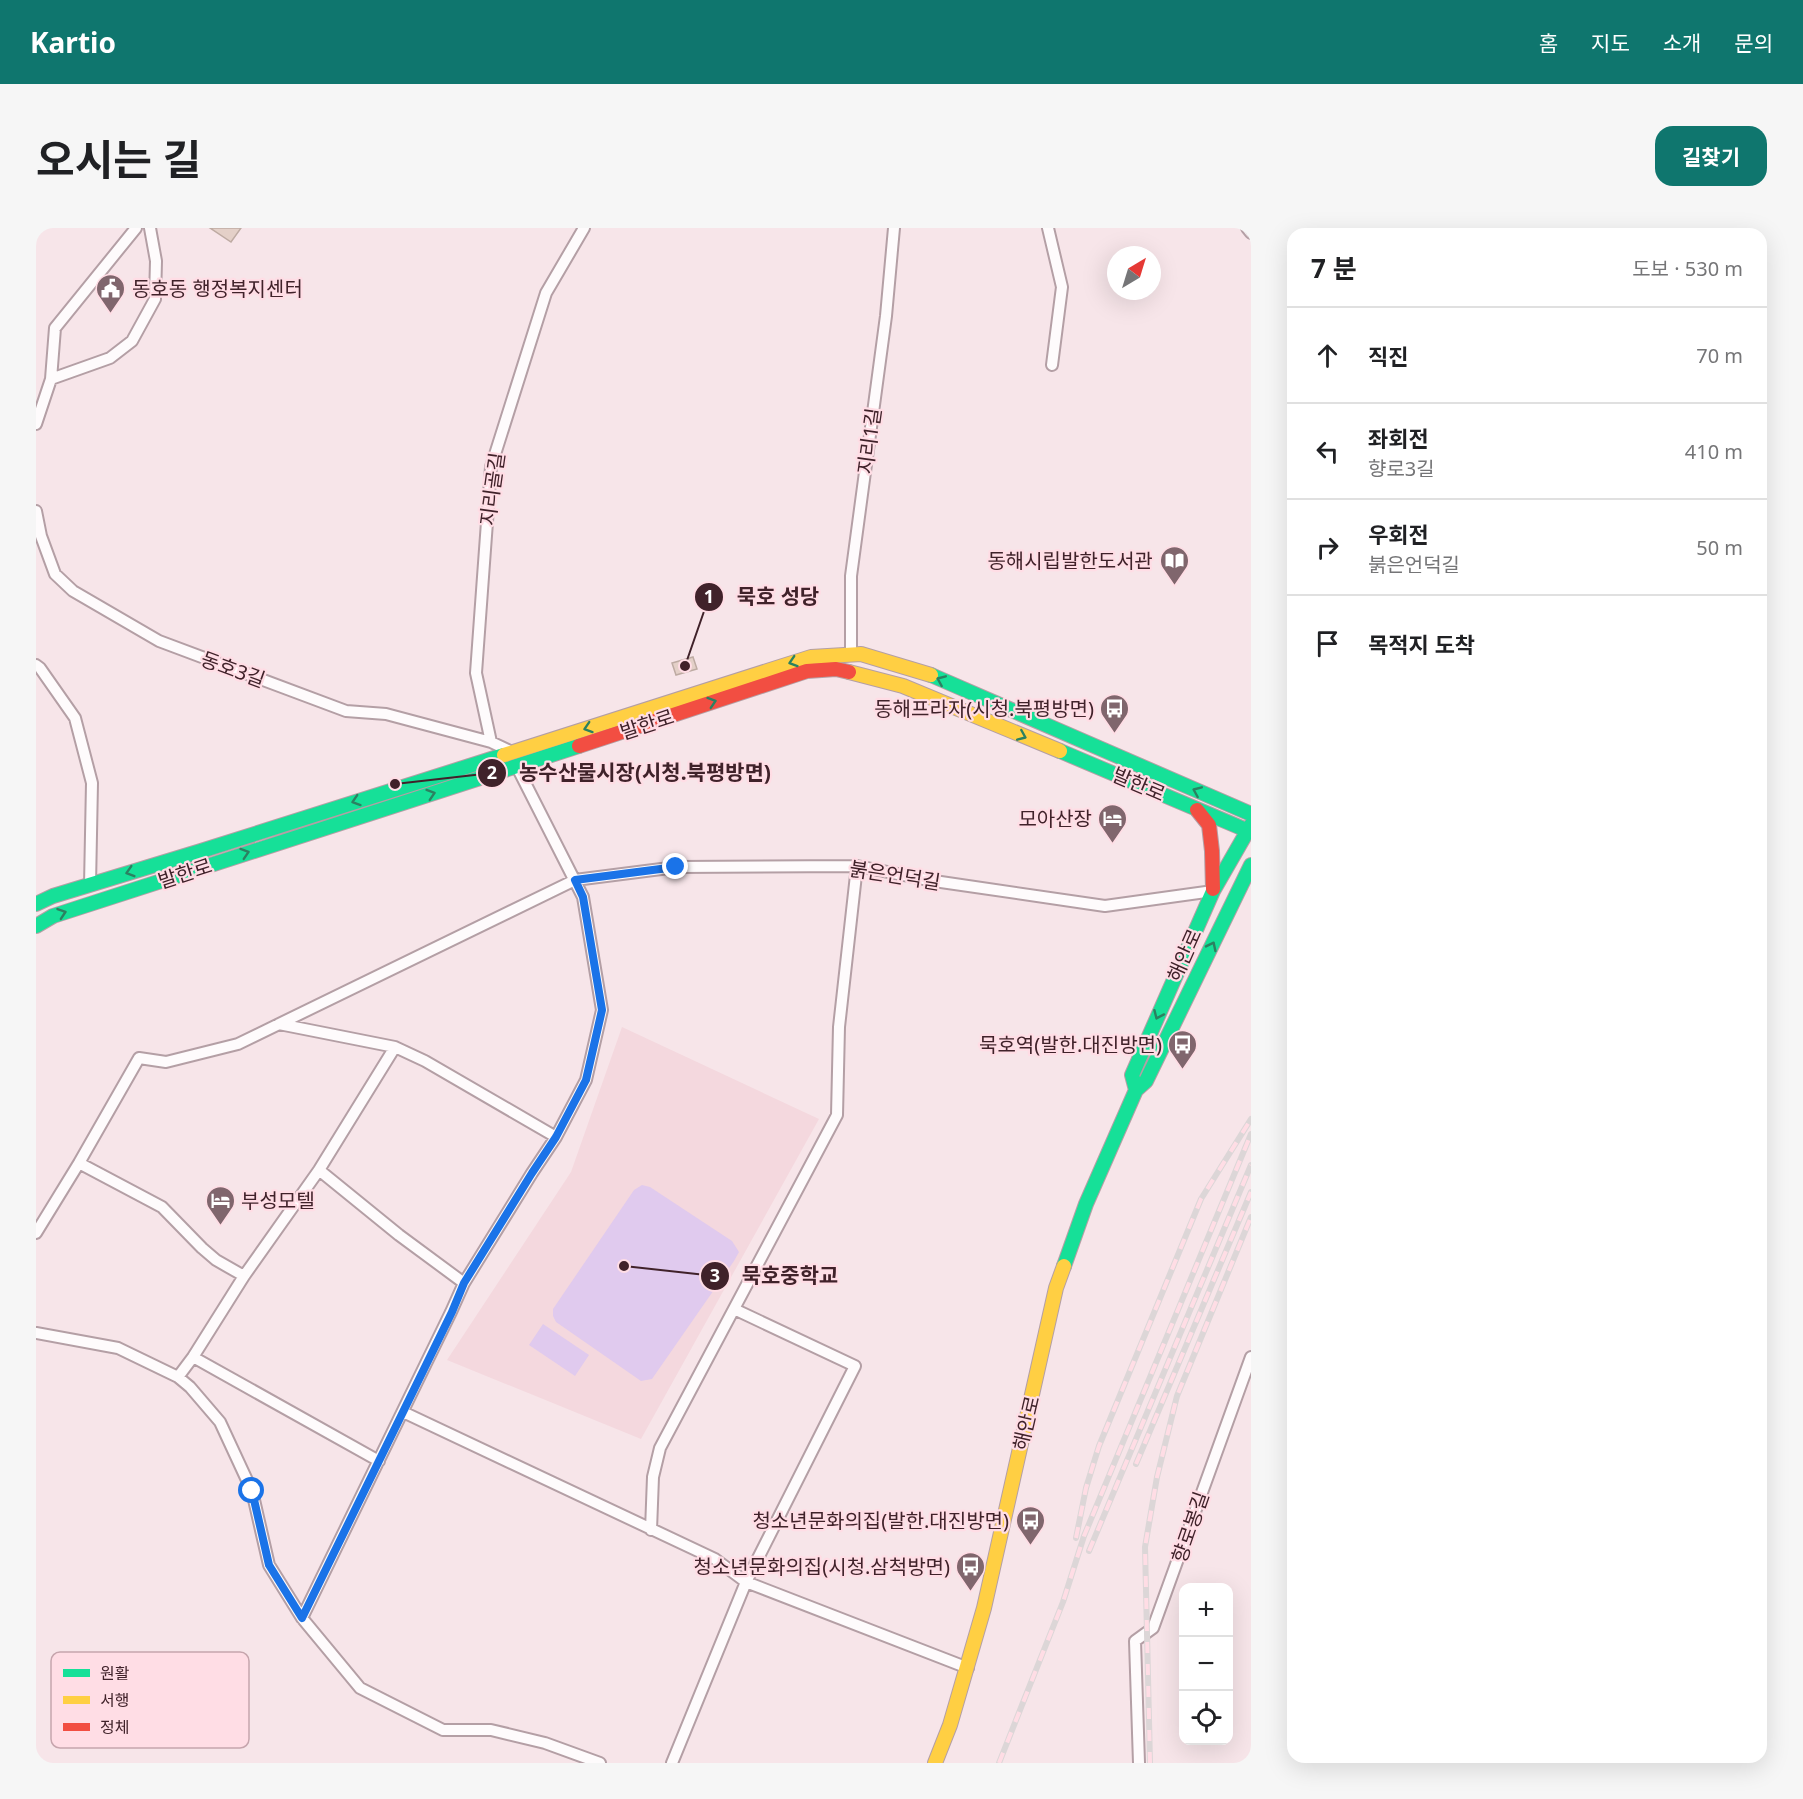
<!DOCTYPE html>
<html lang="ko">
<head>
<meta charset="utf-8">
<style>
	:root { --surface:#fff; --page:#f6f6f6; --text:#202124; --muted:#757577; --line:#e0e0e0; --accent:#0f766e }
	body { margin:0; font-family:"Noto Sans","Noto Sans KR",sans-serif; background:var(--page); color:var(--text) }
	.controls { position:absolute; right:18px; bottom:18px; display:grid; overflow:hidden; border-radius:12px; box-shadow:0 6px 24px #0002 }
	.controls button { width:54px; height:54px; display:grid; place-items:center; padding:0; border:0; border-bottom:2px solid var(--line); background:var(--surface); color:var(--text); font:30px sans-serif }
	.compass { position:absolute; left:1071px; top:18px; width:54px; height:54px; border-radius:50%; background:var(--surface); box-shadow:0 6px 24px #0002; rotate:38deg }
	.stop { position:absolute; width:18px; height:18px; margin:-14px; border:4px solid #1a73e8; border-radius:50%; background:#fff }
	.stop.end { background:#1a73e8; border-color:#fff; box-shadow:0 2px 6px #0008 }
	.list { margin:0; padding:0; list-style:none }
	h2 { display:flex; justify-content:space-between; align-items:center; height:78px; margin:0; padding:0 24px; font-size:26px }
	h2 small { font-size:20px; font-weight:400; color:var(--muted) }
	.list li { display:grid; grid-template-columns:39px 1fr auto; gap:18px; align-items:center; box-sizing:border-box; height:96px; padding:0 24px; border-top:2px solid var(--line) }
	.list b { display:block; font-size:22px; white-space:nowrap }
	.list p { margin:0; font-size:20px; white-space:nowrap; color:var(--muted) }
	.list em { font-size:20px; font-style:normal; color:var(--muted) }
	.icon { flex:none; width:33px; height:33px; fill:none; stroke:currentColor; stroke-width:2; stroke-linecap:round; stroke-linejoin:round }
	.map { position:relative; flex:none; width:1215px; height:1535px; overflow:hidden; border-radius:18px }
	header { display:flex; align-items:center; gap:36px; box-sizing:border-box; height:84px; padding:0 30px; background:var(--accent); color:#fff }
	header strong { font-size:28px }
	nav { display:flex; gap:33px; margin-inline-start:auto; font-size:21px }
	.intro { display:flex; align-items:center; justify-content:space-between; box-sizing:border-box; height:144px; padding:0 36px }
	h1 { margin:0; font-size:42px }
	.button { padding:15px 27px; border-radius:18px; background:var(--accent); color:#fff; font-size:21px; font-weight:700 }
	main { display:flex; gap:36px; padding:0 36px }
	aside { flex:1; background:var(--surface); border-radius:18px; box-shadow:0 6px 24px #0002 }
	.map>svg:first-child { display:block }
	.built { fill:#f4d8de }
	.green { fill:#e0caee }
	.building { fill:#e4d0c8; stroke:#beaba3; stroke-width:1.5 }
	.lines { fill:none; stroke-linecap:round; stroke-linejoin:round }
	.street-casing { stroke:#b49fa5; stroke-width:14 }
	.fast-casing { stroke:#b49fa5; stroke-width:16 }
	.slow-casing { stroke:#b49fa5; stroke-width:16 }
	.jam-casing { stroke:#b49fa5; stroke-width:16 }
	.street { stroke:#fefbfc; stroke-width:10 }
	.fast { stroke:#16e098; stroke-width:14 }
	.slow { stroke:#ffcf43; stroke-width:14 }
	.jam { stroke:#f24e42; stroke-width:14 }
	.rail-casing { stroke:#dcd6d7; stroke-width:6 }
	.rail { stroke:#ffdde5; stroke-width:4; stroke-dasharray:11; stroke-linecap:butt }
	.oneway { stroke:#2b8161 }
	.route { stroke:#1a73e8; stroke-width:8 }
	.labels { text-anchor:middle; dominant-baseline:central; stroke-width:4.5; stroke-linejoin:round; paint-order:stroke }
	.poi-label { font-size:20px; fill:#40222a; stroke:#ffdde5; text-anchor:end }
	.street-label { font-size:20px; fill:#40222a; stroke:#ffdde5 }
	.key { fill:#ffdde5; stroke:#c6a5ad; stroke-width:1.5 }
	.key-label { font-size:16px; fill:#40222a }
	.leader { fill:none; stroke:#40222a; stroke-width:2 }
	.callout-dot { fill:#40222a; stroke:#ffdde5; stroke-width:2 }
	.mark-label { font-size:18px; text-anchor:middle; font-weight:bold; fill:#fff }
	.callout-label { font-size:21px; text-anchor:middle; font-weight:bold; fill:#40222a; stroke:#ffdde5; stroke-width:4.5; stroke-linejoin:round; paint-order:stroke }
</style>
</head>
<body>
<header>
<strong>Kartio</strong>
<nav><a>홈</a><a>지도</a><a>소개</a><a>문의</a></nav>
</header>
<div class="intro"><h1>오시는 길</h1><a class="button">길찾기</a></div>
<main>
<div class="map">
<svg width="1215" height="1535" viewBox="0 0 1215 1535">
	<rect width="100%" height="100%" fill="#f7e5e9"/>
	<!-- built -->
	<path class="built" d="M586 799 783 891 605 1211 411 1132 535 944Z"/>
	<!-- green -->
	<path class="green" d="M606 957 614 959 696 1013 703 1024 698 1033 616 1151 605 1153 520 1094 517 1088V1081L598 962Z
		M507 1096 553 1127 539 1148 493 1117Z"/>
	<!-- building -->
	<path class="building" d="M174 0H205L195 14Z
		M657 429 661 441 640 447 636 435Z"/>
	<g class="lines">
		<defs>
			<path id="street" d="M1012 0 1026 59 1016 137
				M1211 0 1215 5
				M15 151 74 130 96 113 119 71 120 33 114 0
				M0 196 15 151 19 100 100 0
				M0 283 5 308 19 346 37 363 123 413 310 483 350 486 455 514
				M815 426V348L850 88 858 0
				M0 437 4 440 39 490 56 555 54 657
				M476 524 455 514 440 445 455 239 510 65 548 0
				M243 796 359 819 389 833 520 909
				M43 935 126 979 166 1020 180 1032 208 1048
				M283 942 363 1007 428 1055
				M0 1005 43 935 103 830 130 834 202 816 539 652 641 639 821 638 898 653 1069 678 1177 663
				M0 1105 82 1120 142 1149 154 1159 184 1194 216 1263 233 1337 266 1390 324 1460 407 1502H455L509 1515 564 1535
				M157 1129 343 1233
				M142 1149 157 1129 208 1048 283 942 359 819
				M367 1184 679 1331 710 1354 932 1440
				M615 1302 617 1249 624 1220 801 887 803 799 821 638
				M266 1390 415 1084 428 1055 496 945 520 909 550 852 566 782 547 669 481 539
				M636 1535 710 1354 819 1138 698 1081
				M1103 1535 1099 1413 1117 1400 1215 1129"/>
			<path id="fast" d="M895 447 1215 586
				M1024 523 1215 604
				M0 676 17 668 165 623 468 527
				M0 698 17 688 543 518
				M1100 862 1096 847 1177 663 1215 597
				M1028 1038 1050 976 1100 862 1110 853 1215 637"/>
			<path id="slow" d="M813 444 867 458 1024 523
				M468 527 775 429 825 426 895 447
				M899 1535 914 1497 948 1380 1020 1060 1028 1038"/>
			<path id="jam" d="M543 518 771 443 800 441 813 444
				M1161 582 1173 597 1176 623 1177 661"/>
		</defs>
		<!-- street casing -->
		<use href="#street" class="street-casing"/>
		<!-- fast casing -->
		<use href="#fast" class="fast-casing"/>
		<!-- slow casing -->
		<use href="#slow" class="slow-casing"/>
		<!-- jam casing -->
		<use href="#jam" class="jam-casing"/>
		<!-- street -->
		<use href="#street" class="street"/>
		<!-- fast -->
		<use href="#fast" class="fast"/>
		<!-- slow -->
		<use href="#slow" class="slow"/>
		<!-- jam -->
		<use href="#jam" class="jam"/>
		<defs>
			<path id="rail" d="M1100 1236 1215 964
				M1040 1310 1050 1260 1063 1218 1165 971 1215 891
				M1053 1323 1215 937
				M963 1535 1027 1374 1048 1308 1215 906
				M1114 1535 1109 1319 1121 1249 1141 1168 1215 989"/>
		</defs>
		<!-- rail casing -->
		<use href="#rail" class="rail-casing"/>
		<!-- rail -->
		<use href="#rail" class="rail"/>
	</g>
	<!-- one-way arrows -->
	<defs><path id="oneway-chevron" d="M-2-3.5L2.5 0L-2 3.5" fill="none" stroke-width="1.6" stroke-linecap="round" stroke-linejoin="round" transform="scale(1.5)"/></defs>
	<g class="oneway">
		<use href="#oneway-chevron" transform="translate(757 434) rotate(162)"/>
		<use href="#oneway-chevron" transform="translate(905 452) rotate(-157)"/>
		<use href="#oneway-chevron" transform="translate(676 474) rotate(-18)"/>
		<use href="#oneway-chevron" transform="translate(552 500) rotate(162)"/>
		<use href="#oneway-chevron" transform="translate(986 508) rotate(23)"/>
		<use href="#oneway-chevron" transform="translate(1161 563) rotate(-157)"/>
		<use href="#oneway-chevron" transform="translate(395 566) rotate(-18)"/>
		<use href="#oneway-chevron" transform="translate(320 573) rotate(162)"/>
		<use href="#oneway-chevron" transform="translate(209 625) rotate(-18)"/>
		<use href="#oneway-chevron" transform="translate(94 644) rotate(163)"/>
		<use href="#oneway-chevron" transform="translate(26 685) rotate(-19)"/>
		<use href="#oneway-chevron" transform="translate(1176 718) rotate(-64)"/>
		<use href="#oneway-chevron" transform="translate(1122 787) rotate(114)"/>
	</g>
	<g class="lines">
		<!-- route -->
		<path class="route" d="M216 1263 233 1337 266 1390 416 1084 428 1055 496 945 520 909 550 852 566 782 547 669 539 652 640 639"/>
	</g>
	<!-- icons -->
	<defs>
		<symbol id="civic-pin" viewBox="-11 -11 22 30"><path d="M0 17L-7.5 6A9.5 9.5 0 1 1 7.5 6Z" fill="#80666d" stroke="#ffdde5"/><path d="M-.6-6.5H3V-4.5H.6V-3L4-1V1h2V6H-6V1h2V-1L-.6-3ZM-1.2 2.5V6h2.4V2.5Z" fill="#fff"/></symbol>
		<symbol id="library-pin" viewBox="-11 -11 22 30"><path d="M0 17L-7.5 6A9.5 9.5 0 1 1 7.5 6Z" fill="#80666d" stroke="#ffdde5"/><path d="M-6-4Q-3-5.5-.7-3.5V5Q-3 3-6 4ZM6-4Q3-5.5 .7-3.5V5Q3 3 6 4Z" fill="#fff"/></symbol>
		<symbol id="bus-pin" viewBox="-11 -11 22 30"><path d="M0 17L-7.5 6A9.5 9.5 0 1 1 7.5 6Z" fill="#80666d" stroke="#ffdde5"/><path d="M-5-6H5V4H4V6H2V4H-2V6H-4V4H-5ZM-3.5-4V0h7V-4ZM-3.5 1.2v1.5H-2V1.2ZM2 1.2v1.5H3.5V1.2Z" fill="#fff"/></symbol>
		<symbol id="hotel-pin" viewBox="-11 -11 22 30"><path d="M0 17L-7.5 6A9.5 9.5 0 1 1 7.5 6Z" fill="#80666d" stroke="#ffdde5"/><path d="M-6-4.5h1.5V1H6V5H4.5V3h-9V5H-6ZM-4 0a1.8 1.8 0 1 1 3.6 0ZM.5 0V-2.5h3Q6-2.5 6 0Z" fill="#fff"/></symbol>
	</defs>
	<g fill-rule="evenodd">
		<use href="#civic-pin" x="58" y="44" width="33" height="45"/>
		<use href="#library-pin" x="1122" y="316" width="33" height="45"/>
		<use href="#bus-pin" x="1062" y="464" width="33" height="45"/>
		<use href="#hotel-pin" x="1060" y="574" width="33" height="45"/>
		<use href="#bus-pin" x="1130" y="800" width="33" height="45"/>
		<use href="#hotel-pin" x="168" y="956" width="33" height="45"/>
		<use href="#bus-pin" x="978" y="1276" width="33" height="45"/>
		<use href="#bus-pin" x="918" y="1322" width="33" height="45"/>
	</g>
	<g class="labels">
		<!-- poi labels -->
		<g class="poi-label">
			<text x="96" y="60" text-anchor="start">동호동 행정복지센터</text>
			<text x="1117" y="332">동해시립발한도서관</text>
			<text x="1058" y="480">동해프라자(시청.북평방면)</text>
			<text x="1056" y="590">모아산장</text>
			<text x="1126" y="816">묵호역(발한.대진방면)</text>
			<text x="205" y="972" text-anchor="start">부성모텔</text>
			<text x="973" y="1292">청소년문화의집(발한.대진방면)</text>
			<text x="914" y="1338">청소년문화의집(시청.삼척방면)</text>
		</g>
		<!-- street labels -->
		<g class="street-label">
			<text transform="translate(833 213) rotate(-82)">지리1길</text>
			<text transform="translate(456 261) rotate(-82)">지리골길</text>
			<text transform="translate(197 441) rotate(20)">동호3길</text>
			<text transform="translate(611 496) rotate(-18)">발한로</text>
			<text transform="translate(1103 556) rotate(23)">발한로</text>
			<text transform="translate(149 645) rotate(-18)">발한로</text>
			<text transform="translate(859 647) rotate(9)">붉은언덕길</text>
			<text transform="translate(1148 727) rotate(-66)">해안로</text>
			<text transform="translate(990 1195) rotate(-77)">해안로</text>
			<text transform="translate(1154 1299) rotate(-71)">향로봉길</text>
		</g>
	</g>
	<!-- legend -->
	<rect x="15" y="1424" width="198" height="96" rx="9" class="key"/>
	<rect x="27" y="1441" width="27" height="8" fill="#16e098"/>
	<rect x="27" y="1468" width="27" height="8" fill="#ffcf43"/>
	<rect x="27" y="1495" width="27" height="8" fill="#f24e42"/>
	<g class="key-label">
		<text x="64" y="1451">원활</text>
		<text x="64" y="1478">서행</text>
		<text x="64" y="1505">정체</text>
	</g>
	<!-- callouts -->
	<path class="leader" d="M649 438L673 369M359 556L456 545M588 1038L679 1048"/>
	<g class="callout-dot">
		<circle cx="649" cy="438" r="6"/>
		<circle cx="359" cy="556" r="6"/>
		<circle cx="588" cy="1038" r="6"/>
		<circle cx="673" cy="369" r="15"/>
		<circle cx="456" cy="545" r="15"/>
		<circle cx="679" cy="1048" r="15"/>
	</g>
	<g class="mark-label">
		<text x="673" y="375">1</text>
		<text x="456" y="551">2</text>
		<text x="679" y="1054">3</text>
	</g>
	<g class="callout-label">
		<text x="742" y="376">묵호 성당</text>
		<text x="609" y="552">농수산물시장(시청.북평방면)</text>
		<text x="754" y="1055">묵호중학교</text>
	</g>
</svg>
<div class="controls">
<button>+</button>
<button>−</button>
<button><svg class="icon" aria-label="locate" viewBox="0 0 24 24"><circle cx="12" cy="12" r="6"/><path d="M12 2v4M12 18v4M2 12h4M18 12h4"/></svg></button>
</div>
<svg class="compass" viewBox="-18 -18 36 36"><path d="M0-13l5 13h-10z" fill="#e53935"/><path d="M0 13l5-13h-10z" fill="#757577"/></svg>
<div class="stop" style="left:216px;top:1263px"></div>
<div class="stop end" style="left:640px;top:639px"></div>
</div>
<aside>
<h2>7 분<small>도보 · 530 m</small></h2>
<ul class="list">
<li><svg class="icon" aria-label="ahead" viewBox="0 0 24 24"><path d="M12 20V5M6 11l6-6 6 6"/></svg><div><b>직진</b></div><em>70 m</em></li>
<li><svg class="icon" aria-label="left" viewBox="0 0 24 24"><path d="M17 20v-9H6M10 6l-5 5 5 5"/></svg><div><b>좌회전</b><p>향로3길</p></div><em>410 m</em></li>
<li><svg class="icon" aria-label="right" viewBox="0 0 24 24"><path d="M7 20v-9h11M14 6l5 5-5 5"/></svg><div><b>우회전</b><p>붉은언덕길</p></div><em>50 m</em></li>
<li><svg class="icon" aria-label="arrive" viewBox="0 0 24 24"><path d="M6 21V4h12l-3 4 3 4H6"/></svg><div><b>목적지 도착</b></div></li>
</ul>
</aside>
</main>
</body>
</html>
